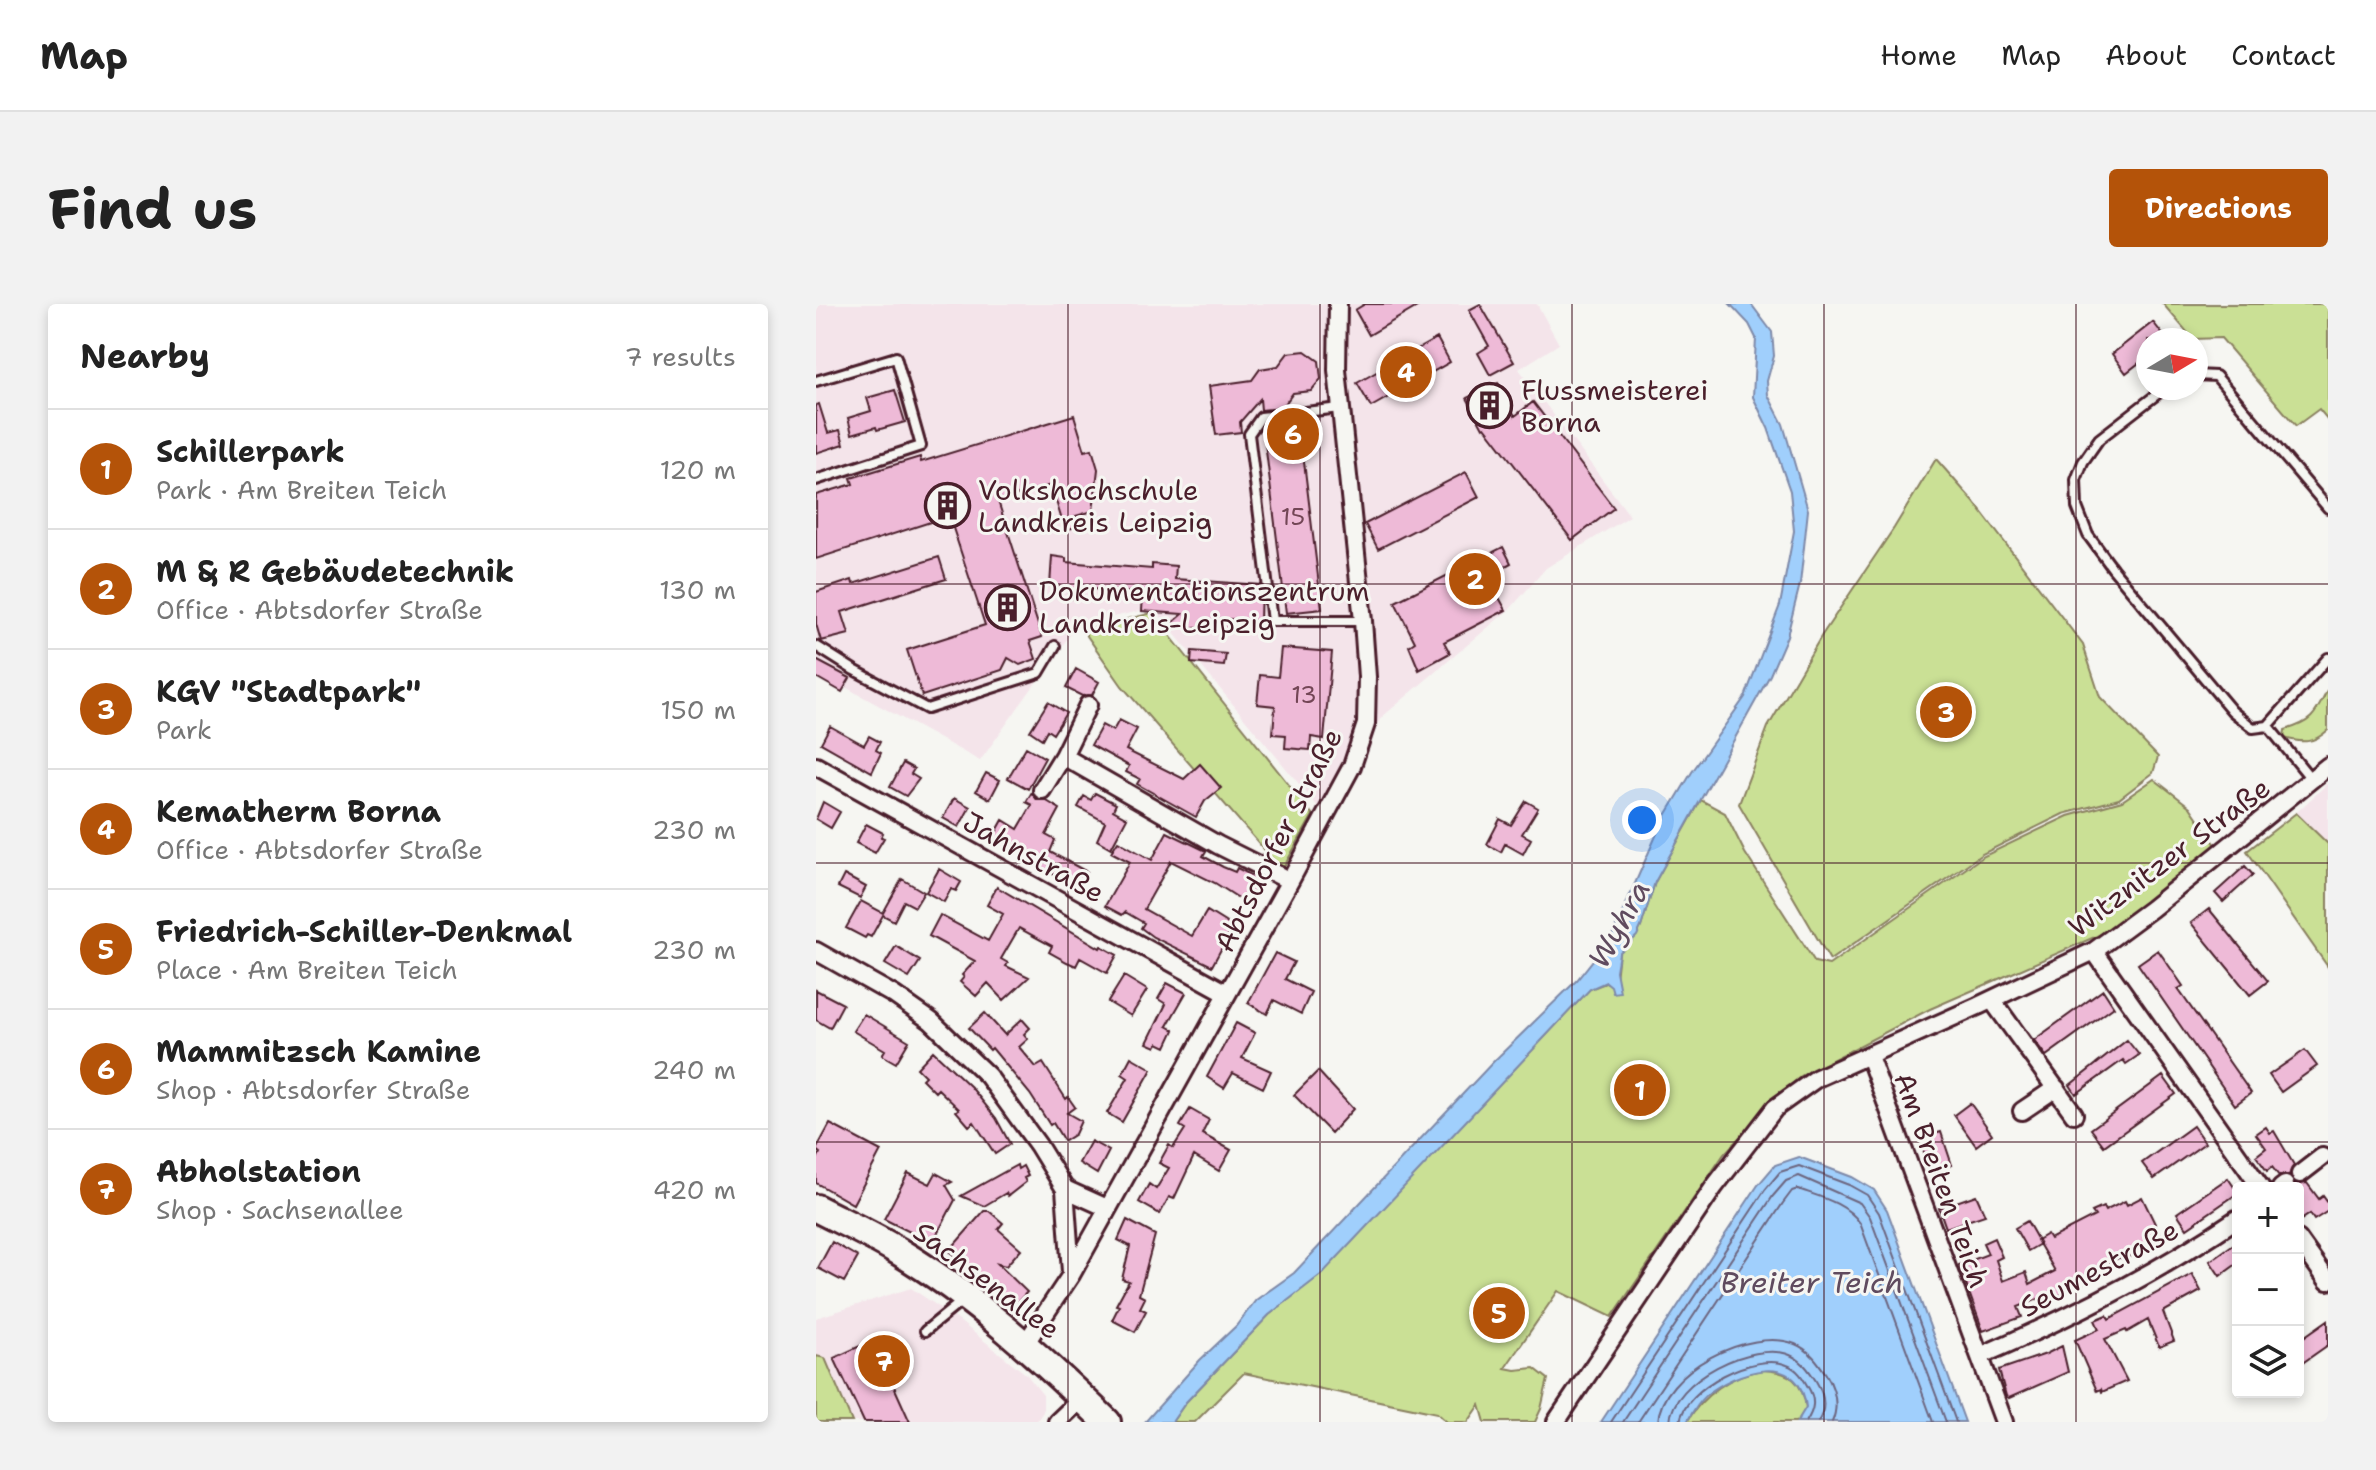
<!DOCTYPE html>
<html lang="en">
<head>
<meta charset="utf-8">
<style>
	:root { --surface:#fff; --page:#f2f2f2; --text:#222; --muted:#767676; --line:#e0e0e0; --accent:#b45309 }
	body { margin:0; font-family:"Shantell Sans",sans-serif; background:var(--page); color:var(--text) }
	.controls { position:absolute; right:24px; bottom:24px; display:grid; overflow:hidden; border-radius:8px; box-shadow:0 4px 12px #0003 }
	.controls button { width:72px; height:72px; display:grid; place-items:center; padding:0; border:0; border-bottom:2px solid var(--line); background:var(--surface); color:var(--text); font:40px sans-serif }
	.compass { position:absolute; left:1320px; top:24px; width:72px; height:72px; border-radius:50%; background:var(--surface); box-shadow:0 4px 12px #0003; rotate:80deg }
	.you { position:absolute; left:826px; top:516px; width:28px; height:28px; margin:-20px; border:6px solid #fff; border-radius:50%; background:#1a73e8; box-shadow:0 0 0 12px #1a73e833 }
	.badge { display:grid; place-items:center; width:52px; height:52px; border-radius:50%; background:var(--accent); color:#fff; font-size:26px; font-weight:700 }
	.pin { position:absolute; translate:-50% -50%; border:4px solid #fff; box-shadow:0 2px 8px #0006 }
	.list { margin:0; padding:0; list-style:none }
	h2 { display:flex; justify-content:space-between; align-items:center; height:104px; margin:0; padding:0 32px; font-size:34px }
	h2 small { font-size:26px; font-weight:400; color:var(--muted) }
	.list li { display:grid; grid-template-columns:52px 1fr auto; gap:24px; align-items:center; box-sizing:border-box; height:120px; padding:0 32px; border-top:2px solid var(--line) }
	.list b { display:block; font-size:30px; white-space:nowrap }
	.list p { margin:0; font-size:26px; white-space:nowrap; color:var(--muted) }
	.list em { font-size:26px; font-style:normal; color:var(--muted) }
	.icon { flex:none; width:44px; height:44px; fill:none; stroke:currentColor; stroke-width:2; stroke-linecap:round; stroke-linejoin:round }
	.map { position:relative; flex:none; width:1512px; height:1118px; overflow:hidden; border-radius:8px }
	header { display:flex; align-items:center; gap:48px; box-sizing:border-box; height:112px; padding:0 40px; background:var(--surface); border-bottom:2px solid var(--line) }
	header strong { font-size:38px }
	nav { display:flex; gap:44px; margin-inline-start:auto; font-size:28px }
	.intro { display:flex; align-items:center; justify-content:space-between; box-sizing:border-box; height:192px; padding:0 48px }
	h1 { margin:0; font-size:56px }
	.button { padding:20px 36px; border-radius:8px; background:var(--accent); color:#fff; font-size:28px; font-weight:700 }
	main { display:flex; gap:48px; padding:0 48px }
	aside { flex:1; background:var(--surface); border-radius:8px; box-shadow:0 4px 12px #0003 }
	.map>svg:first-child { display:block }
	.built { fill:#f4e4ea }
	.green { fill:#cae095; stroke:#8a8060; stroke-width:2 }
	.water { fill:#a0cffc; stroke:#7e89a8; stroke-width:2 }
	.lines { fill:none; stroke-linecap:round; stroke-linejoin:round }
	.shore { stroke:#6c657f; stroke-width:2 }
	.building { fill:#eebad7; stroke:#4a1f2b; stroke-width:2 }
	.service-casing { stroke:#4a1f2b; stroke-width:14 }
	.minor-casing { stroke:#4a1f2b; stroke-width:22 }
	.primary-casing { stroke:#4a1f2b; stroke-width:32 }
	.service { stroke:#f6f6f2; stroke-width:8 }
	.minor { stroke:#f6f6f2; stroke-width:16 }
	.primary { stroke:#f6f6f2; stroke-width:26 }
	.grid { fill:none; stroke:#4a1f2b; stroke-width:2; stroke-opacity:0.55 }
	.labels { text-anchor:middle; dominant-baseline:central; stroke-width:6; stroke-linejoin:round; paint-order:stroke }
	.number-label { font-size:24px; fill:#734656 }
	.poi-label { font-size:28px; fill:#4a1f2b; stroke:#f6f6f2; text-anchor:start }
	.street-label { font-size:28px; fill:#4a1f2b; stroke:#f6f6f2 }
	.water-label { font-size:30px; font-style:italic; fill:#604b5f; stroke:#f6f6f2 }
</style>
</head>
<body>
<header>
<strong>Map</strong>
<nav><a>Home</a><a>Map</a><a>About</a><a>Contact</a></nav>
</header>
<div class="intro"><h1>Find us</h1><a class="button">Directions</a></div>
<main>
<aside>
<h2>Nearby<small>7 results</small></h2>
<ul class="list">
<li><span class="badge">1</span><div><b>Schillerpark</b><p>Park · Am Breiten Teich</p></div><em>120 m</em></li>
<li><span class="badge">2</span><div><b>M &amp; R Gebäudetechnik</b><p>Office · Abtsdorfer Straße</p></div><em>130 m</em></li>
<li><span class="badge">3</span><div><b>KGV &quot;Stadtpark&quot;</b><p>Park</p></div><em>150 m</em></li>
<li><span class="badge">4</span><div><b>Kematherm Borna</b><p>Office · Abtsdorfer Straße</p></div><em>230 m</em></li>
<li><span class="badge">5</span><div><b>Friedrich-Schiller-Denkmal</b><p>Place · Am Breiten Teich</p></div><em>230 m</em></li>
<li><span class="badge">6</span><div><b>Mammitzsch Kamine</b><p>Shop · Abtsdorfer Straße</p></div><em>240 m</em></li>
<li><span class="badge">7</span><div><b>Abholstation</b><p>Shop · Sachsenallee</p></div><em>420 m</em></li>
</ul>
</aside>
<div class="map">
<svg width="1512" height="1118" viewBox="0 0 1512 1118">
	<rect width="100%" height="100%" fill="#f6f6f2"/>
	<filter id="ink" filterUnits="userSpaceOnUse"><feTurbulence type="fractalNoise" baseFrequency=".0125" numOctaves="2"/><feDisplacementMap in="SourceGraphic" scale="16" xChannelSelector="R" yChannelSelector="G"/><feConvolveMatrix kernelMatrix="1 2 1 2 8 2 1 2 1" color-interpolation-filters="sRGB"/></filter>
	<g filter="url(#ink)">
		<!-- built -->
		<path class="built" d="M0 0H721L743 40 703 65 814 212 730 264 695 304 566 413 503 504 337 304 261 321 164 457 0 367Z
			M1512 479V540L1480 509Z
			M95 984 142 1016 211 1071 227 1091V1108L220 1118H36L9 1054 0 1052V1014Z"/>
		<!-- green -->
		<path class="green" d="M1347 0H1512V116L1503 105 1480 122 1405 34 1377 35Z
			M1120 155 1157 197 1267 341 1284 393 1342 453 1337 469 1303 495 1247 510 1166 550 1014 656 923 500 952 423 1006 331 1078 224Z
			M336 309 497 511 466 566 306 382 267 326Z
			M1512 385V426C1497 440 1487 439 1468 434L1469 426C1497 418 1499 411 1512 385Z
			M1338 475 1374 503 1400 541 1297 625 1114 705 985 772 954 800 908 850 796 1013 742 987 689 1064 699 1066 718 1064 732 1075 725 1105 719 1118H669L664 1101 652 1118H631L621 1109 428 1069 379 1118H356L370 1098 453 1011 506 969 774 685 800 675 803 649 820 632 825 623 839 578 885 496 909 509 929 549 999 658 1013 661 1166 553 1252 512 1306 497Z
			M1480 509 1512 540V663L1431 547Z
			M0 1052 9 1054 36 1118H0Z
			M947 1066C973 1067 987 1077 990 1104L981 1118H871C886 1091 916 1070 947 1066Z"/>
		<!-- water -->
		<path class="water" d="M914 0H935L956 28 958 52 951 77 952 91 967 120 992 206 984 280 971 332 954 371 839 578 825 623 821 632 803 649 800 667 804 688 797 689 795 682 790 678 774 685 506 970 453 1011 370 1098 356 1118H329L384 1056 420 1022 440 996 478 969 678 757 761 676 796 632 846 518 876 468 929 393 964 301 978 227 974 187 952 124 937 93 940 34 933 20Z
			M983 853 1036 873 1058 886 1071 906 1149 1118H981L990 1103C983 1045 920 1067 889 1092 881 1099 876 1109 871 1118H785L942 881 959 861Z"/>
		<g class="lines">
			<!-- shore -->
			<path class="shore" d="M795 1118 949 886 964 868 983 862 1033 881 1051 891 1063 909 1140 1118
				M807 1118 957 892 970 877 983 872 1044 899 1054 913 1130 1118
				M822 1118 967 899 976 887 982 885C1004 893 1030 899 1044 919L1117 1118
				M842 1118C844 1067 935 1022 979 1040 994 1046 1002 1058 1010 1070 1019 1085 1023 1102 1016 1118
				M854 1118C856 1076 937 1036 974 1051 986 1056 993 1066 1000 1077 1008 1090 1011 1104 1002 1118
				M864 1118C868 1084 940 1047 971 1061 982 1065 987 1074 992 1083 1000 1096 998 1106 990 1118"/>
		</g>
		<!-- building -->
		<path class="building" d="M549 0H606L553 31 539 6Z
			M664 0 698 58 674 71 662 49 673 42 653 6Z
			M1337 18 1351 36H1332V52L1310 69 1296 50Z
			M621 34 634 58 555 103 541 79Z
			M489 47 503 57 505 75 495 87 477 89 466 104 445 106 444 95 424 118 425 128 400 131 393 82 436 76 444 65 462 62 472 49Z
			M682 79 699 112 717 98 798 204 756 236 669 123 667 124 651 94Z
			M79 86 89 118 61 126 60 123 36 130 32 114 55 107 51 94Z
			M3 100 12 129 24 126 28 140 0 149V101Z
			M258 111 269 147 276 145 282 165 277 207 260 212 263 222 249 226 235 181 182 197 226 333 214 337 220 355 204 361 192 354 186 366 106 392 91 346 169 321 133 212 0 255V191L37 180 35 174 104 153 105 158Z
			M483 117 506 305 470 309 447 122 449 120Z
			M650 168 663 193 562 245 549 220Z
			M687 243 695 259 671 272 690 306 628 338 634 349 603 366 593 342 599 338 579 298Z
			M236 252 250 254V258L336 265V260L360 262 359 275 445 281 444 317 412 315 411 326 353 322 367 310 326 307 327 290 267 284 266 295 253 294 254 283 234 282Z
			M123 253 130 275 26 308 33 330 5 337 0 320V288L36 276 37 280Z
			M465 344 516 348 508 435 495 433 494 446 469 444 470 431 457 430 459 402 441 400 444 371 462 373Z
			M376 347 410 350 408 362 375 359Z
			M0 356 34 374 26 388 0 373Z
			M260 365 283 378 276 391 266 392 250 384Z
			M232 398 250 409 237 430 231 426 226 435 214 427Z
			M303 416 321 425 310 446 368 475 384 460 405 484 389 497 380 513 321 480 324 475 310 468 313 462 275 441 286 421 297 427Z
			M14 422 48 441 53 432 64 438 60 446 65 449 56 468 5 439Z
			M210 443 229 454 212 485 192 474Z
			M87 459 98 465 95 470 103 475 90 492 74 483Z
			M170 469 184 476 174 495 160 487Z
			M216 488 221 496H229L244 505 230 531 239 536 234 548 271 568 260 586 244 576 245 574 215 559 214 551 196 540 194 544 177 534 187 516 202 525 216 501 210 498Z
			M279 489 300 500 297 506 311 514 295 544 281 536 289 518 262 503 268 492 275 496Z
			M138 494 154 503 143 523 127 514Z
			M710 497 722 504 706 530 715 535 707 550 689 540 685 548 671 540 684 515 695 521Z
			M7 498 24 508 15 524 0 515Z
			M50 520 67 529 65 533 68 534 59 549 40 539Z
			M351 528 390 547 387 552 407 563 419 568 421 564 445 576 432 600 399 579 355 557 328 605 376 632 391 607 417 623 396 662 337 633 325 624 328 619 309 608 306 611 289 602 314 558 295 548 302 537 336 556Z
			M1429 562 1437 571 1407 598 1399 589Z
			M123 565 145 578 140 587 135 585 128 598 110 588Z
			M28 571 50 583 44 594 22 583Z
			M86 575 108 588 99 603 88 597 78 617 67 611 55 633 51 631 49 634 30 624 45 597 67 609Z
			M181 583 284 644 285 642 301 651 291 669 264 654 260 662 251 658 233 648 236 642 203 624 185 655 192 659 190 662 213 673 188 696 172 679 160 692 144 678 148 673 146 671 159 657 113 632 124 611 172 637 187 610 171 601Z
			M1393 605 1452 677 1434 691 1375 619Z
			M80 642 104 657 93 674 69 660Z
			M1342 646 1367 682 1362 685 1435 789 1419 801 1322 660Z
			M459 649 478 658 469 675 495 688 485 710 458 696 451 710 432 699Z
			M308 672 331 686 315 712 292 698Z
			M351 679 370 689 351 722 358 726 350 743 342 739 340 743 331 739 350 700 342 695Z
			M0 686 27 700 14 724 0 716Z
			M1287 686 1298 703 1230 752 1218 736Z
			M169 709 189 731 206 715 214 724 208 730 212 735 203 743 220 763 227 759 250 795 252 793 259 803 251 809 265 817 259 830 248 837 237 819 234 821 214 790 176 744 174 746 153 724Z
			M48 710 93 737 80 759 66 751 69 746 37 727Z
			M420 719 439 729 426 754 455 767 447 784 417 769 408 784 391 773Z
			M1311 736 1323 751 1310 760 1307 756 1260 790 1254 781Z
			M1489 746 1501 762 1465 788 1453 771Z
			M117 747 155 783 180 814 194 840 179 850 158 818 153 822 140 807 143 805 122 785 119 788 106 775 109 772 101 764Z
			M315 753 336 765 306 818 291 809 312 774 306 770Z
			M502 767 537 805 515 829 478 791Z
			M1347 772 1360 790 1288 842 1275 825Z
			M1154 799 1176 830 1160 842 1138 811Z
			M374 805 393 816 386 830 415 846 403 867 378 852 358 895 353 893 344 910 323 898 333 880 340 885 353 864 343 859 353 841 357 844 369 825 364 822Z
			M14 820 65 847 37 900 0 879V857L4 849 0 846Z
			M1377 822 1389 839 1338 875 1326 859Z
			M1450 823 1454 829 1458 827 1478 861 1473 871 1463 872 1456 863 1451 867 1440 852 1450 844 1440 830Z
			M1125 828 1136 861 1116 867 1106 844 1108 843 1105 834Z
			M275 837 293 847 281 870 263 859Z
			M201 861 202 865 207 862 212 872 208 874 210 878 192 892 190 889 168 902 145 892Z
			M92 869 114 880 120 869 136 878 130 881 139 896 118 936 112 937 68 915Z
			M1412 874 1422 889 1371 924 1361 909Z
			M1491 879 1503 895 1507 892 1512 899V907L1498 916 1494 910 1482 918 1480 880Z
			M1160 891 1169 911 1130 924 1123 904Z
			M1326 893 1345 932 1340 935 1342 938 1307 956 1305 953 1300 955 1280 965 1283 971 1237 995 1235 990 1202 1003 1206 1013 1167 1027 1143 961 1172 950 1167 939 1178 934 1186 953 1180 956 1187 977 1210 968 1214 980 1239 967 1221 936 1231 930 1234 935 1279 912 1276 908 1287 903 1289 907 1309 897 1311 901Z
			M168 907H173L187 919 182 925 205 945 190 962 182 960 211 988 197 1004 133 947Z
			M311 916 339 931 323 991 329 994 324 1004 330 1007 319 1028 296 1016 303 1002 300 1001 313 977 306 975 314 942 302 936Z
			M1211 917 1224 940 1212 947 1199 924Z
			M1422 937V959L1404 972 1394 957Z
			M16 938 42 953 28 978 2 964Z
			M1376 970 1385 987 1347 1008 1358 1037 1343 1043 1332 1016 1311 1028 1310 1026 1289 1035 1311 1077 1286 1088 1285 1085 1281 1087 1259 1036 1283 1025 1279 1016 1291 1011 1293 1015Z
			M1512 1016V1041L1482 1062V1037Z
			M57 1036 71 1067 94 1118H48L18 1054Z
			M1246 1042 1252 1068 1193 1094 1190 1092 1183 1066 1230 1050Z"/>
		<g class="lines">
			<defs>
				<path id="service" d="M1380 71 1400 72 1512 204
					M0 77 80 53 105 142 0 176
					M1349 84 1283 135 1267 158 1260 176 1261 203 1272 231 1297 265 1416 407 1437 424 1452 422 1512 354
					M524 104 445 113 433 130 456 317H547
					M0 342 38 366 111 405 223 369 239 342
					M1452 422 1496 476
					M109 1027 146 997"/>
				<path id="minor" d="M272 401 247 452 402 541 474 577
					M0 462 411 689
					M226 486 247 452
					M0 647 78 691 115 717 172 772 222 841 249 885 255 968
					M1278 647 1445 884
					M1176 696 1258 810
					M1053 752 1188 1118
					M1206 807 1240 784
					M1484 870 1506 853
					M1465 884 1469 881
					M249 885 291 904
					M1482 935 1512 977
					M209 1040 255 971 474 577 536 462 550 420 551 373 547 317 521 66 522 0
					M1164 1052C1255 1013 1340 970 1422 914
					M241 1118 266 1094
					M740 1118 898 883 959 804 1001 774 1162 702 1278 647 1335 605 1512 462"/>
				<path id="primary" d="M0 904C27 918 56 931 82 947 160 994 226 1055 291 1118"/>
			</defs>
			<!-- service casing -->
			<use href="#service" class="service-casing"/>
			<!-- minor casing -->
			<use href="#minor" class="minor-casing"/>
			<!-- primary casing -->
			<use href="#primary" class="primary-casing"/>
			<!-- service -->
			<use href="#service" class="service"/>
			<!-- minor -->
			<use href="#minor" class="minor"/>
			<!-- primary -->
			<use href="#primary" class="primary"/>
		</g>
	</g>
	<!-- grid -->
	<path class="grid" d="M252 0V1118M504 0V1118M756 0V1118M1008 0V1118M1260 0V1118M0 280H1512M0 559H1512M0 838H1512"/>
	<!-- icons -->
	<defs>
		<symbol id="building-ring" viewBox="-11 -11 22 22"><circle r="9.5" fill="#f6f6f2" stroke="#4a1f2b" stroke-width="1.5"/><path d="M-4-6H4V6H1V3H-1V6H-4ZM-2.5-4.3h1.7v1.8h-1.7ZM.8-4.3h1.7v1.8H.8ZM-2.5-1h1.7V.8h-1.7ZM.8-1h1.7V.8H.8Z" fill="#4a1f2b"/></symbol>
	</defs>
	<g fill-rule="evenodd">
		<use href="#building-ring" x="648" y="76" width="51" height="51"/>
		<use href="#building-ring" x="106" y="176" width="51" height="51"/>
		<use href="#building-ring" x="166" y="278" width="51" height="51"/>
	</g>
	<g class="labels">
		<!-- number labels -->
		<g class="number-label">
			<text x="477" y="213">15</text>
			<text x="488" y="391">13</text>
		</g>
		<!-- poi labels -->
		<g class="poi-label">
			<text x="705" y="86">Flussmeisterei<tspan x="705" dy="32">Borna</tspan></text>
			<text x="162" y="186">Volkshochschule<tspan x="162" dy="32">Landkreis Leipzig</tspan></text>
			<text x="223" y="287">Dokumentationszentrum<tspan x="223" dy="32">Landkreis-Leipzig</tspan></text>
		</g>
		<!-- street labels -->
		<g class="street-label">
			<text transform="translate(462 536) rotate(-63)">Abtsdorfer Straße</text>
			<text transform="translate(218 553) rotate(29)">Jahnstraße</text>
			<text transform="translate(1353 553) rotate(-37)">Witznitzer Straße</text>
			<text transform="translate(1126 876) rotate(70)">Am Breiten Teich</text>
			<text transform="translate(1283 964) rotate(-28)">Seumestraße</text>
			<text transform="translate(171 976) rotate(37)">Sachsenallee</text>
		</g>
		<!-- water labels -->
		<g class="water-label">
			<text transform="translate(803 620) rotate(-61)">Wyhra</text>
			<text x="996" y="978">Breiter Teich</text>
		</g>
	</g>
</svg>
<div class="controls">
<button>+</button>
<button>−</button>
<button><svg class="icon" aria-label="layers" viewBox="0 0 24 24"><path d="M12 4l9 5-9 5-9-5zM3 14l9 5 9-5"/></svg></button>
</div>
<svg class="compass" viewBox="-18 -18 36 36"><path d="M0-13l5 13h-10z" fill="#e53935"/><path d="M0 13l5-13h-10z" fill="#767676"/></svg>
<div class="you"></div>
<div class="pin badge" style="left:824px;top:786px">1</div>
<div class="pin badge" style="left:659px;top:275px">2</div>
<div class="pin badge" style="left:1130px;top:408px">3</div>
<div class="pin badge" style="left:590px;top:68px">4</div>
<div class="pin badge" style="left:683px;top:1009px">5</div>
<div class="pin badge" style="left:477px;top:130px">6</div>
<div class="pin badge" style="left:68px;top:1057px">7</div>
</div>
</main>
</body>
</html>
